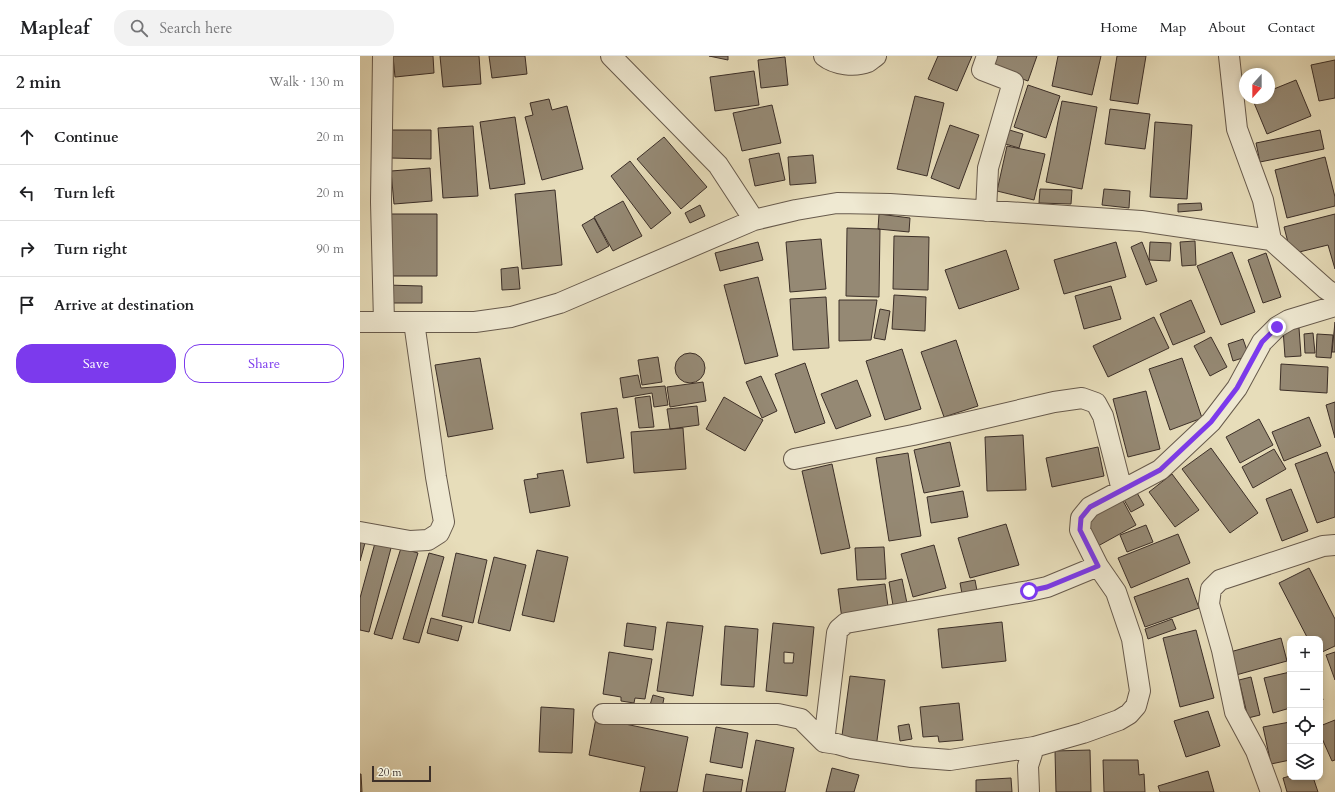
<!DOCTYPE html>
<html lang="en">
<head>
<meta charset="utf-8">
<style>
	:root { --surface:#fff; --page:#f2f2f2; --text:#202124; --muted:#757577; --line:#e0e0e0; --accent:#7c3aed }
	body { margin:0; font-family:Cardo,serif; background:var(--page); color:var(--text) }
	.controls { position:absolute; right:12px; bottom:12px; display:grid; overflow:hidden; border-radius:8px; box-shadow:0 2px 6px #0003 }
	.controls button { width:36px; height:36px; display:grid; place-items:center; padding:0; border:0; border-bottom:1px solid var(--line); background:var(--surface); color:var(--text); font:20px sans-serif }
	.compass { position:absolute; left:879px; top:12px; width:36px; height:36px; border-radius:50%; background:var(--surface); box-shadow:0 2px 6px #0003; rotate:201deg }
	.scale { position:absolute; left:12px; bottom:10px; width:59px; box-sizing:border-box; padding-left:4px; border:2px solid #3c2f28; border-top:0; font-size:11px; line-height:14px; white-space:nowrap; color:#3c2f28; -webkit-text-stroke:3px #efe9d2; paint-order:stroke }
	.stop { position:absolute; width:12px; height:12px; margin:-9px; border:3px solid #7c3aed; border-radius:50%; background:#fff }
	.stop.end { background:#7c3aed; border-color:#fff; box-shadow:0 1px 4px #0008 }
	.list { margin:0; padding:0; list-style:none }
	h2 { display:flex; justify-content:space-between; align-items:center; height:52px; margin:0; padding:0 16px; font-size:17px }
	h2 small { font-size:13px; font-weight:400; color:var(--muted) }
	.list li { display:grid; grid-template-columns:26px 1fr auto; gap:12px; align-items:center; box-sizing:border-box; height:56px; padding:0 16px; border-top:1px solid var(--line) }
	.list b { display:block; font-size:15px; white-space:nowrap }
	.list em { font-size:13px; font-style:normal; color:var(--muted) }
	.actions { display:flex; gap:8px; padding:12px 16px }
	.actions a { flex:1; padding:9px 0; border:1px solid var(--accent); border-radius:16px; text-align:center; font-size:14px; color:var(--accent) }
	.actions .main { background:var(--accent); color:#fff }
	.icon { flex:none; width:22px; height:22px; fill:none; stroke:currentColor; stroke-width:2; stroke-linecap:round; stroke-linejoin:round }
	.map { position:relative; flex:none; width:975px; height:736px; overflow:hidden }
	header { display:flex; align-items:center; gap:24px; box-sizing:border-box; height:56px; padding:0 20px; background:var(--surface); border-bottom:1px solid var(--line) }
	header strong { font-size:19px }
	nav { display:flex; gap:22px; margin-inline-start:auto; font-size:14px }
	.search { width:280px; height:36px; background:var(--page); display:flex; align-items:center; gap:10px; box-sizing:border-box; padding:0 14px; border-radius:16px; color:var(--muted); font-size:15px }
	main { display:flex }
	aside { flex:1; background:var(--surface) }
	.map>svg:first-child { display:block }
	.building { fill:#958974; stroke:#3c2f28; fill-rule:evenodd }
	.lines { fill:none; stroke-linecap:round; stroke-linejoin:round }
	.minor-casing { stroke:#675a4c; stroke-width:22 }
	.minor { stroke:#efe9d2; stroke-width:20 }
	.route { stroke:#7c3aed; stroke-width:5 }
</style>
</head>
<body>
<header>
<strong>Mapleaf</strong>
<div class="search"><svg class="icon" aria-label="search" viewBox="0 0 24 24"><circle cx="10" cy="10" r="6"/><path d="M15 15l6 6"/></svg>Search here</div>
<nav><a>Home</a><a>Map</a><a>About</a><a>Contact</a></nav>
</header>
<main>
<aside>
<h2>2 min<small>Walk · 130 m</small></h2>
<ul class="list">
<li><svg class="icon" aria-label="ahead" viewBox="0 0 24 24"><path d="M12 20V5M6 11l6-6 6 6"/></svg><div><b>Continue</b></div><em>20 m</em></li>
<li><svg class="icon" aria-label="left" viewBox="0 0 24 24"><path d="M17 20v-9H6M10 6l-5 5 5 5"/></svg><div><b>Turn left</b></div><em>20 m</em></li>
<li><svg class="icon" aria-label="right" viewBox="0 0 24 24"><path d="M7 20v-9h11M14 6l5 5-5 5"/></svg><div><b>Turn right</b></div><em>90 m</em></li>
<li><svg class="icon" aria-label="arrive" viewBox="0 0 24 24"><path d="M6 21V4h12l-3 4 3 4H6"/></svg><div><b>Arrive at destination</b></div></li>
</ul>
<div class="actions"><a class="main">Save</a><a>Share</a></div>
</aside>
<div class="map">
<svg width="975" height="736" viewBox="0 0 975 736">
	<rect width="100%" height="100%" fill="#e7ddba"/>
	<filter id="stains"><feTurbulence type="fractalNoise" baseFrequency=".005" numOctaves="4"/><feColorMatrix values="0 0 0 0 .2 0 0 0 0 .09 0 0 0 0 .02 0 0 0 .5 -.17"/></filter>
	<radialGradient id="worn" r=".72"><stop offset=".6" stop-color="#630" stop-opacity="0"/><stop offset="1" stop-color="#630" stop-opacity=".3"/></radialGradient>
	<!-- building -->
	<path class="building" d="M33 0H73L74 17 35 21Z
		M80 0H119L121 28 83 31Z
		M129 0H165L167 18 132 22Z
		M349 0H368V4Z
		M578 0H612L597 35 568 23Z
		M636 0H677L668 25 632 12Z
		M698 0H741L732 39 692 30Z
		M757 0H786L778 48 750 44Z
		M425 1 428 29 401 32 398 4Z
		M975 4V42L959 45 951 9Z
		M394 15 399 49 355 55 350 21Z
		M936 24 951 60 907 78 892 42H909V35Z
		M668 29 700 40 686 82 654 71Z
		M555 40 584 47 567 120 537 113Z
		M189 43 192 54 207 50 223 113 182 124 165 61 173 59 170 47Z
		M702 45 737 51 722 133 686 126Z
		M412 49 421 87 382 95 373 57Z
		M750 53 790 58 785 93 745 88Z
		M155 61 165 128 130 133 120 66Z
		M795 66 832 69 827 143 790 141Z
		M590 69 619 79 599 133 571 122Z
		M113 70 118 140 83 142 78 72Z
		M646 73 663 78 659 92 642 87Z
		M30 74H71V103L30 102Z
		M960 74 964 93 900 106 896 87Z
		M304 81 347 131 321 153 277 103Z
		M647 90 685 98 674 144 637 135Z
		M419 97 425 124 395 130 389 103Z
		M453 99 456 127 430 129 428 101Z
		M965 101 975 141V150L927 162 915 114Z
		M270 105 311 157 291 173 251 120Z
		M70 112 72 145 34 148 31 115Z
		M680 133 712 134 711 148 679 147Z
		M744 133 770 135 769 152 742 149Z
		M195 134 202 209 162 213 155 138Z
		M263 145 282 180 253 195 234 161Z
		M841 147 842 154 818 156V148Z
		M340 149 345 160 330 167 325 157Z
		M28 158H77V220H29Z
		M519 158 550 162 549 176 518 173Z
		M975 158V213L968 189 931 198 924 171Z
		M234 162 249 190 237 197 222 169Z
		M487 172 520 173 519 241 486 240Z
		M534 180 569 181 568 234 533 233Z
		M461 183 466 233 430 236 426 186Z
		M835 185 836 209 822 210 820 186Z
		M398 186 403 204 360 215 355 197Z
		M756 186 766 221 704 238 694 204Z
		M782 186 797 225 786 229 771 191Z
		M790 186 811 187 810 205 789 204Z
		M646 194 659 233 599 253 585 214Z
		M872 196 895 256 861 269 837 210Z
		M906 197 921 241 903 247 888 204Z
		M158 211 160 233 142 234 141 213Z
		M398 221 418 300 385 308 364 229Z
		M26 229 62 230V247H26Z
		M751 230 761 263 724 273 715 240Z
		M534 239 566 241 565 275 532 273Z
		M466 241 469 292 433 294 430 243Z
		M479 244H517L511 284 479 285Z
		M831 244 845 276 813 289 800 258Z
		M520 253 530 255 525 284 514 282Z
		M794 261 809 292 748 321 733 290Z
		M975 266V296H972Z
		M939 272 941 300 925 301 923 273Z
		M953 277 955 297H945L944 278Z
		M957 278 973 279 971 302 956 301Z
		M851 281 867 311 850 320 834 290Z
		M883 283 889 300 873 305 868 288Z
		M596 284 618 350 584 361 561 296Z
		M542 293 561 353 525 364 506 305Z
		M315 312a15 15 0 1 1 30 0a15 15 0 1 1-30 0Z
		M298 301 302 326 282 329 278 304Z
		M120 302 133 373 88 381 75 309Z
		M822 302 842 362 810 374 789 313Z
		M445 307 465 367 435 377 415 318Z
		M921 308 968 311 967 337 920 334Z
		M278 319 281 332 305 330 308 349 294 351 292 337 263 342 260 322Z
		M401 320 417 355 402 362 386 326Z
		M497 324 511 360 476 373 461 338Z
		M343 326 346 345 310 351 307 331Z
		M786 335 800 393 768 401 753 343Z
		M290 340 294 371 279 372 275 342Z
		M364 341 403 364 385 395 346 373Z
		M975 346V382L966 349Z
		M337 350 339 369 310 373 307 353Z
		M257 352 264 402 227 407 221 357Z
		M949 361 961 390 924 405 912 376Z
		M899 363 913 389 880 407 866 381Z
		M323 372 326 413 274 417 271 376Z
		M663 379 666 434 627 435 625 381Z
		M590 386 600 430 564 437 554 394Z
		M738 391 744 420 692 431 686 402Z
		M851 392 898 457 870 477 822 413Z
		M914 393 926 413 893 432 882 411Z
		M967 396 975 418V461L957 467 935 408Z
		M548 397 561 480 529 485 516 402Z
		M472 408 490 492 461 498 442 415Z
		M203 414 210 450 170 457 164 424 178 422 177 418Z
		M812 418 839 454 815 471 789 436Z
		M931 433 948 475 922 485 906 443Z
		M603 435 608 461 571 467 567 441Z
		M776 435 784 449 771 456 763 442Z
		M762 443 776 469 738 490 724 465Z
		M646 468 659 509 610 522 598 482Z
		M786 469 793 486 767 496 760 479Z
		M818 478 830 507 771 532 758 502Z
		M0 486 5 487 0 505Z
		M15 487 31 492 9 576 0 574V542Z
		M574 489 586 532 553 541 541 498Z
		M524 491 526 523 497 524 495 492Z
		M41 492 58 497 32 583 14 578Z
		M177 494 208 501 194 566 162 559Z
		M69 497 84 501 59 587 43 583Z
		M96 497 127 504 113 567 82 560Z
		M134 501 166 509 150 575 118 567Z
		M949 512 975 563V590L960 597V583H948L919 527Z
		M828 522 839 552 785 571 774 541Z
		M542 523 548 552 534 555 529 526Z
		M615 524 618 540 603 543 600 527Z
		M525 528 529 558 482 563 478 533Z
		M71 562 102 570 98 585 67 577Z
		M812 563 816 573 788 583 785 573Z
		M307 566 343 570 333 640 297 635Z
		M642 566 646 605 582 612 578 573Z
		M267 567 296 571 293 594 264 590Z
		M413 567 454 571 447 640 406 635ZM424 596 434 597 433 607H424Z
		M365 570 398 573 394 631 361 629Z
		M836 574 854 642 820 651 803 582Z
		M921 582 927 605 876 619 870 596Z
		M249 596 292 603 285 643 275 642 274 647 261 645V641L243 638Z
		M975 596V624L966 599Z
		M930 616V652L913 657 904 622Z
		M490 620 525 624 516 692 481 687Z
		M891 621 900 659 888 662 879 624Z
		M960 633 963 644H960Z
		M293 639 304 642 302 652 290 649Z
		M599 647 603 684 579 686 578 680 563 681 560 651Z
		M181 651 214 653 212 697 179 696Z
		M848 655 860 690 826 701 814 665Z
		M236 662 328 681 317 736H280L285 711 229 699Z
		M975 664V704L972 705 960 678V670Z
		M930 666V704L911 708 903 671Z
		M549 668 552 683 540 685 538 670Z
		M356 671 388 677 382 712 350 706Z
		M396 684 434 692 425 736H386Z
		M730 694 731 736H696L695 695Z
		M743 704H778L779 719 784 718 785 736H744Z
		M472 712 499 719 494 736H466Z
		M848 715 854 736H800L798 730Z
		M0 718H1L2 736H0Z
		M346 718 383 724 381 736H343Z
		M930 720 953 721 958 736H927L923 722Z
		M651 722 652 736H616V724Z"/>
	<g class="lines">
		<defs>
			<path id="minor" d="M23 0 21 146 24 266
				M251 0 358 109 394 164
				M464 0C475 9 495 11 508 6 510 5 513 2 516 0
				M869 0 877 73 903 144 911 184
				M626 155 628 112 653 26 622 14 627 0
				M0 266H115L151 261 200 247 394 164 436 154 477 147 530 148 781 165 911 184 966 233 975 239
				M434 403 553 379 694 346 722 342 736 347 743 360 762 434
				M0 476 50 485 68 484 79 477 84 466 76 421 54 266
				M243 658H418L441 663 464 686 477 688 491 692 552 701 590 704 674 691 723 677 759 664 769 658 776 650 780 635 772 583 756 536 738 510 720 474 721 462 730 451 800 414 851 366 877 332 902 286 917 271 929 264 975 250
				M464 686 477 577 479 573 486 567 669 535 687 531 738 510
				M669 736 668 710 674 691
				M911 736 896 695 875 656 862 594 849 548 851 533 860 524 963 490 975 489"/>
		</defs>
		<!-- minor casing -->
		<use href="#minor" class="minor-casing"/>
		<!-- minor -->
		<use href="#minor" class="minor"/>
	</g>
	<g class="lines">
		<!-- route -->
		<path class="route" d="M669 535 687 531 738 510 720 474 721 462 730 451 800 414 851 366 877 332 902 286 917 271"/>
	</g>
	<rect width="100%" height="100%" filter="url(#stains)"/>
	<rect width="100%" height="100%" fill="url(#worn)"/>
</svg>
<div class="controls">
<button>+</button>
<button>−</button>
<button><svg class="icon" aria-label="locate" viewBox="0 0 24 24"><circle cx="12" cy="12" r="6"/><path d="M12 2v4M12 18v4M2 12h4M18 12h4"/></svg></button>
<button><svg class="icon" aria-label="layers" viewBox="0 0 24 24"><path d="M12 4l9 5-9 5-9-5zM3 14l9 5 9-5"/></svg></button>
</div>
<svg class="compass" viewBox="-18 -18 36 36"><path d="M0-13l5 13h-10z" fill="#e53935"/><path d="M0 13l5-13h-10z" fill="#757577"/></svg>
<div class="scale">20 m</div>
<div class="stop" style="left:669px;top:535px"></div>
<div class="stop end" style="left:917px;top:271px"></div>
</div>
</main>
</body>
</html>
